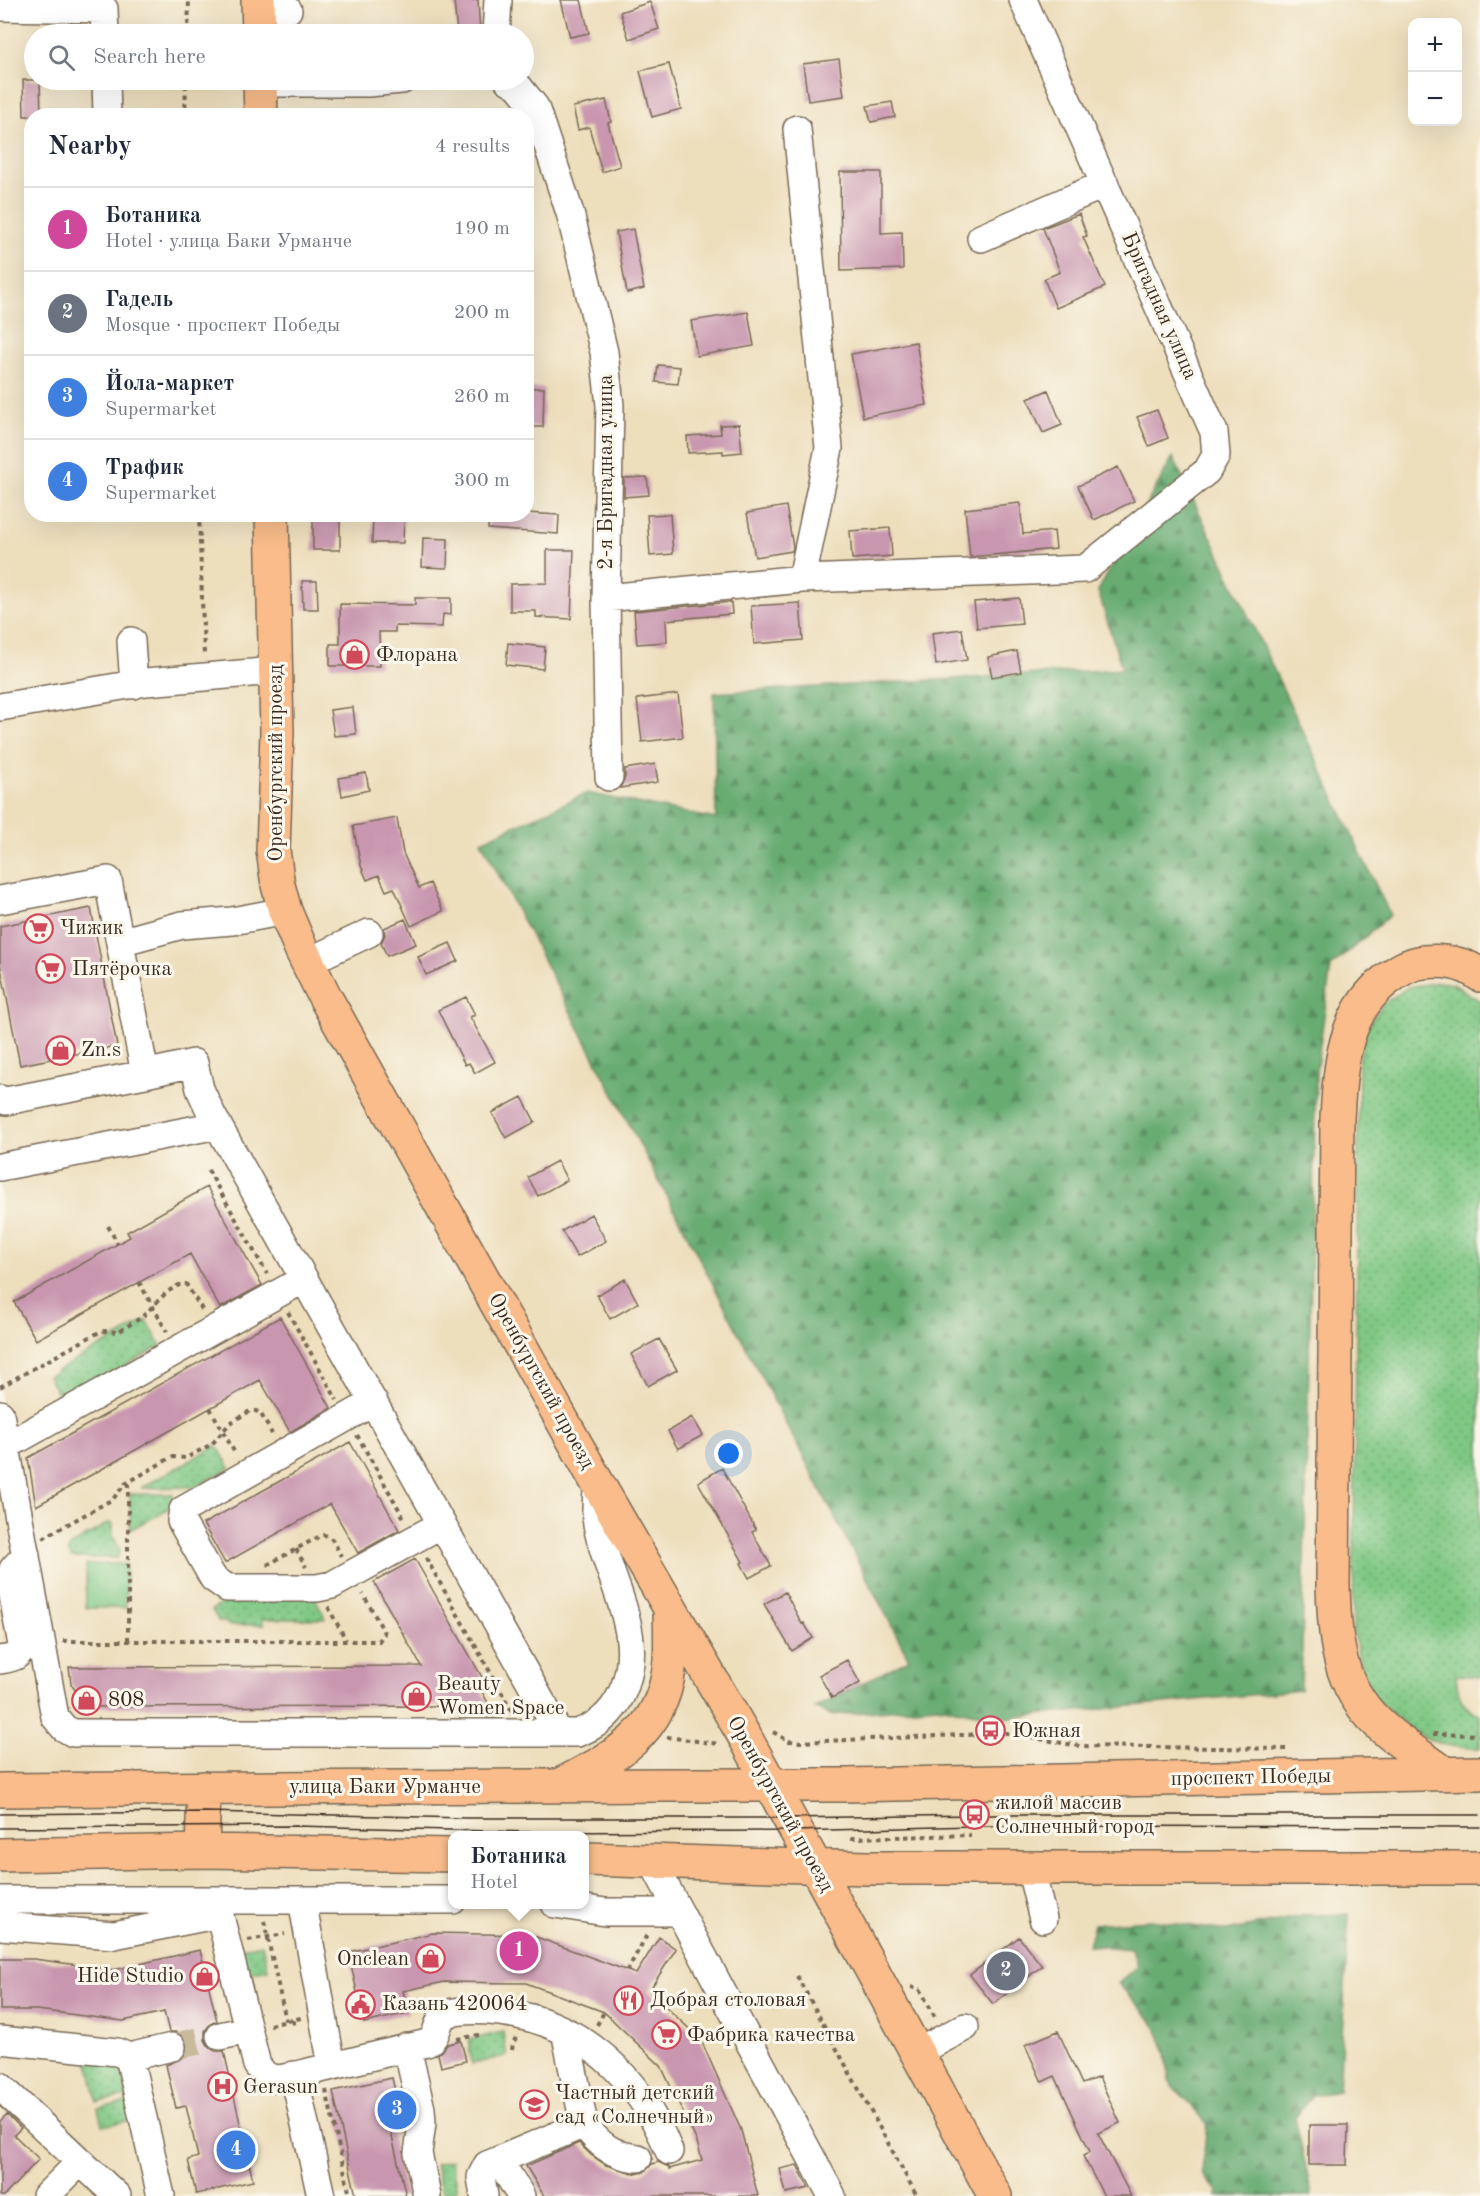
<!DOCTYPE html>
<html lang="en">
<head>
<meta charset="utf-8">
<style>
	:root { --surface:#fff; --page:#f2f2f3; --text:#1f2937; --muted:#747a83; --line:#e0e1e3; --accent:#d1495b }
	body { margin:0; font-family:"Old Standard TT",serif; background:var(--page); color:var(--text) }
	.controls { position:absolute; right:18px; top:18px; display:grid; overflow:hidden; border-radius:12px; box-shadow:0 6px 24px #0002 }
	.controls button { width:54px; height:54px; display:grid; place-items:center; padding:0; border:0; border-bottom:2px solid var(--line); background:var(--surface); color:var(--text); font:30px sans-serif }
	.you { position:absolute; left:729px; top:1454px; width:21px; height:21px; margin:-15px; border:4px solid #fff; border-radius:50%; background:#1a73e8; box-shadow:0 0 0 9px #1a73e833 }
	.badge { display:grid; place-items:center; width:39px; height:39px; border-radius:50%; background:var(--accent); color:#fff; font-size:20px; font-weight:700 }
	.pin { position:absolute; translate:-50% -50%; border:3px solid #fff; box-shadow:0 2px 6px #0006 }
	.popup { position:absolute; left:448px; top:1831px; width:141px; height:78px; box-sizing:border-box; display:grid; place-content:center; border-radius:12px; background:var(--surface); filter:drop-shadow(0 2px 4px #0005); font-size:20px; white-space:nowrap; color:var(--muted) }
	.popup b { font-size:22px; color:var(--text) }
	.popup::after { content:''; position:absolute; left:50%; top:100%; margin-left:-12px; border:12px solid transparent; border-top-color:var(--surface) }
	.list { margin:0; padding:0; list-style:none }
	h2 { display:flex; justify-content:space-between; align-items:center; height:78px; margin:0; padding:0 24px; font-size:26px }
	h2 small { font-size:20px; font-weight:400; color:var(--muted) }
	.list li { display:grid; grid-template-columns:39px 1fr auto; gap:18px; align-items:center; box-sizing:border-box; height:84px; padding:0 24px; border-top:2px solid var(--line) }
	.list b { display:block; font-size:22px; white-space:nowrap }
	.list p { margin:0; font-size:20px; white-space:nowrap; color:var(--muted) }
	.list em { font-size:20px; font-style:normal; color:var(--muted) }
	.icon { flex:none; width:33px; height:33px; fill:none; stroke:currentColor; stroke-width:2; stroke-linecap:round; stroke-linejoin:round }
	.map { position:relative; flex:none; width:1480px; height:2196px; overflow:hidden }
	.search { position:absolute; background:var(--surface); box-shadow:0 6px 24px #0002; left:24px; top:24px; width:510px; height:66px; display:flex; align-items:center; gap:15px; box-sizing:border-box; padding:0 21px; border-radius:33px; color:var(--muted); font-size:22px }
	.panel { position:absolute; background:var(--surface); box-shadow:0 6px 24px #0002; left:24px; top:108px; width:510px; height:414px; border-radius:24px }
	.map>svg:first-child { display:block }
	.green { fill:url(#green-dots); stroke:#5d7951; stroke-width:1.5 }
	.forest { fill:url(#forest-firs); stroke:#516b48; stroke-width:1.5 }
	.pitch { fill:#7fc884; stroke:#5d7951; stroke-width:1.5 }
	.building { fill:#c896af }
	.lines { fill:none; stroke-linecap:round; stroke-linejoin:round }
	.minor-tunnel { stroke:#c9ba9c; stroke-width:27; stroke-dasharray:27 14; stroke-linecap:butt }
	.minor-casing { stroke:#796955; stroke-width:30 }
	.major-casing { stroke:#796955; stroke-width:36 }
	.path { stroke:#796955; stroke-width:4; stroke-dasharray:4.5 4.5; stroke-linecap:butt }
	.minor { stroke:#fff; stroke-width:27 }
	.major { stroke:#f9bc8a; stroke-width:33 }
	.tram { stroke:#3b2a1e; stroke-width:1.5 }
	.labels { text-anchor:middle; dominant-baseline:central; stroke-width:6; stroke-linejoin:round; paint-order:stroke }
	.street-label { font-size:21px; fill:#3b2a1e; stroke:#fbf7ec }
	.poi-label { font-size:21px; fill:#3b2a1e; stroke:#fbf7ec; text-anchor:start }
</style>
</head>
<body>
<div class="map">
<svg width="1480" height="2196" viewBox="0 0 1480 2196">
	<defs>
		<pattern id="green-dots" width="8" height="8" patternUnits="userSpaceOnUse" patternTransform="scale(1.5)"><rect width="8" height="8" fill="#7fc884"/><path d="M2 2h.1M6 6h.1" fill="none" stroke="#69a36b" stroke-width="1.8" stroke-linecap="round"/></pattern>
		<pattern id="forest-firs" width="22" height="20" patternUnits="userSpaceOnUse" patternTransform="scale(1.5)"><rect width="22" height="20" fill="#67ac72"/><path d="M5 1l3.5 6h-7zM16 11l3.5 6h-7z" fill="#568c5d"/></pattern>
	</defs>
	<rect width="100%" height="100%" fill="#fbf7ec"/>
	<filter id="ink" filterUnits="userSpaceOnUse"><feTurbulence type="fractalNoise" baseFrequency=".0167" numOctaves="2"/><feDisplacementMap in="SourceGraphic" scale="12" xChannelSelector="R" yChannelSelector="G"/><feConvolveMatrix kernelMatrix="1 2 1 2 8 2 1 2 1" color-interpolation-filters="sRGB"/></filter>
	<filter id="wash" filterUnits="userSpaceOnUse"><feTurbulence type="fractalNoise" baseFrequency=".008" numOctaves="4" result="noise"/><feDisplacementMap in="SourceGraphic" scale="24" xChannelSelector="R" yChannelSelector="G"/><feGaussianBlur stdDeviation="1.35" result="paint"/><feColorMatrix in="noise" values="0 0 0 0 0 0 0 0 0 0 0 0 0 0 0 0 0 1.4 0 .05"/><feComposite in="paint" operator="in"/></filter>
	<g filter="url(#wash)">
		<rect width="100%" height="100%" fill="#eddebc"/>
		<!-- green -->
		<path class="green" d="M1438 982 1453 984 1480 1001V1677L1456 1675C1458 1693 1460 1709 1480 1714V1748C1442 1749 1419 1739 1392 1713 1386 1708 1379 1703 1374 1697 1362 1681 1357 1650 1353 1630L1359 1059 1365 1030 1383 1004 1408 987Z
			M147 1320 161 1346 62 1401 48 1376Z
			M217 1445 230 1468 195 1487 141 1488Z
			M130 1494H173V1506L130 1530Z
			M108 1523 113 1524V1536L120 1550 117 1558H72L68 1552 70 1546Z
			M314 1596 326 1619H263V1625H228L226 1622H219L212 1610 233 1597Z
			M262 1944 268 1969 245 1974 240 1948Z
			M503 2032 507 2056 472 2064 468 2040Z
			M88 2060 120 2065 128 2096 97 2102Z
			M129 2102 133 2120 102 2126 98 2108Z
			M451 2160 457 2190 442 2193 435 2164Z"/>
		<!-- forest -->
		<path class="forest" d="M1173 457 1390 915 1331 967 1316 1073 1301 1690 1004 1718 938 1706 830 1715 815 1708 909 1659 481 841 587 793 716 819 714 693 1122 669 1098 591Z
			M1349 1914 1339 2091 1312 2095 1295 2117 1312 2196H1216L1217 2191 1202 2173 1207 2123 1169 2081 1166 2052 1154 2023 1118 1983 1137 1966 1132 1949 1088 1945 1094 1924 1150 1920 1227 1931 1307 1915Z"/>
		<!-- pitch -->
		<path class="pitch" d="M86 1564H126V1608H86Z"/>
		<g id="blocks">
			<!-- building -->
			<path class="building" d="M454 0H478L480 34H457Z
				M561 0H581L589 33 570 37Z
				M650 2 659 29 629 39 620 12Z
				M839 59 844 96 808 101 803 64Z
				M669 64 681 109 652 117 640 71Z
				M23 80H40L41 116H24Z
				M606 100 611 122 608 123 620 166 602 172 589 127 578 130 573 107Z
				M892 102 895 117 871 122 867 106Z
				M840 172H881V233L902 232 903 269 841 271Z
				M1079 214 1087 236 1083 237 1105 287 1056 308 1044 279 1060 272 1043 228Z
				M633 229 644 289 627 293 616 232Z
				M748 312 754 346 697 356 691 321Z
				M916 342 927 405 863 417 851 354Z
				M658 365 680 367 678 384 656 382Z
				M526 388H544L543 427H526Z
				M1048 390 1062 425 1043 433 1028 399Z
				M1157 410 1168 438 1149 446 1137 417Z
				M739 424 742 452 723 454V451L688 453 687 436 721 434 720 425Z
				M1118 467 1134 501 1094 520 1078 486Z
				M647 477 649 495 624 497V478Z
				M1020 503 1023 534 1054 531 1056 549 970 557 965 509Z
				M786 506 793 547 792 551 755 557 747 513Z
				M526 513 559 515 558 534 488 529 489 514Z
				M670 514 673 554 650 556 647 515Z
				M373 515 404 516 403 543H372Z
				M313 516H340V550H313Z
				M890 528 892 556 852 559 850 531Z
				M423 538 448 539 447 568 422 567Z
				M547 550H574L571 619 536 617V611H510V584L547 583Z
				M302 581H317L318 609H303Z
				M415 598H451V615L443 614 442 627 395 626V632H379L380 666H330V644H340V604L415 605Z
				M1019 598 1022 624 977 628 974 602Z
				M731 602 732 614 666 620 667 642 637 644 634 611Z
				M800 603 803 640 754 644 751 606Z
				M962 629 967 660 936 665 932 633Z
				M508 643 545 647 543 669 506 665Z
				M1017 651 1021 672 992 677 988 657Z
				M678 694 683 737 642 742 637 699Z
				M353 707 356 734 334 736 330 710Z
				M655 764 658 782 620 788 625 777V769Z
				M366 773 369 790 342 796 339 778Z
				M397 818 403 853 419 888 430 883 443 911 411 926 394 888 386 891 379 875 367 880 361 866 353 826Z
				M91 908 117 1046 20 1065 0 963V926Z
				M405 919 416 944 387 956 381 943 385 935 384 928Z
				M450 943 458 961 426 975 418 957Z
				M466 997 475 1015 470 1017 495 1062 475 1073 469 1063 465 1065 438 1010Z
				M522 1097 535 1122 506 1138 492 1113Z
				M557 1161 567 1180 538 1196 528 1177Z
				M207 1187 262 1285 220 1308 190 1254 36 1340 14 1302 130 1237 127 1232Z
				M591 1214 606 1241 577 1257 562 1231Z
				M625 1279 638 1303 610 1319 597 1295Z
				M280 1317 331 1408 290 1432 260 1380 36 1506 28 1458Z
				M659 1339 677 1370 648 1386 631 1354Z
				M692 1417 703 1435 678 1449 668 1431Z
				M350 1442 399 1530 358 1553 330 1504 225 1563 203 1524Z
				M722 1468 756 1530 752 1532 771 1566 749 1578 741 1563 743 1562 698 1482Z
				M415 1559 487 1686 481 1690 496 1717H488L457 1706 99 1707 83 1702 71 1684 69 1667 421 1666 374 1582Z
				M785 1592 802 1624 804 1623 813 1638 792 1651 764 1604Z
				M847 1660 860 1683 832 1698 819 1675Z
				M433 1933 531 1935 636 1974 659 1937 676 1949 649 1991 701 2040 741 2130 758 2196H544L526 2166 579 2143 591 2155 606 2165 636 2174 644 2172 652 2164 658 2162 669 2167V2169L702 2160 697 2142 661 2066 604 2012 526 1983 444 1982 403 1991 408 2013 364 2023 348 1952Z
				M1019 1937 1042 1966 993 2004 970 1975Z
				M200 1950 217 2021 210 2024 205 2031V2040L209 2047 215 2051H224L253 2181 196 2194 188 2160 198 2157 186 2106 176 2108 166 2065 183 2058 187 2051V2044L183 2036 176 2032H169L164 2012 123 2021 37 2010H0V1959H34L114 1970Z
				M1058 2031 1082 2084 1099 2077 1120 2123 1098 2133 1131 2196H1104L1083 2156 1090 2152 1055 2076 1042 2082 1025 2045Z
				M461 2041 466 2061 441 2067 438 2054 448 2044Z
				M392 2078 402 2121 389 2124 406 2196H356L333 2091Z
				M7 2114 21 2128 14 2135 39 2159 4 2196H0V2121Z
				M1309 2125H1348L1347 2165H1309Z
				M797 2165 809 2188 786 2193 780 2169Z"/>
		</g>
	</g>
	<g filter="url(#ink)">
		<use href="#blocks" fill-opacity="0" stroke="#796955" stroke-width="1.5"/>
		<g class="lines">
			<!-- minor-tunnel -->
			<path class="minor-tunnel" d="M172 2047 220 2036"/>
			<defs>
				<path id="minor" d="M259 6 288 10
					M0 7 104 9 105 34
					M496 34 498 0
					M106 80 107 116
					M508 80 518 86 535 107 570 213 604 352 610 405 606 598 609 777
					M261 83H368L402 80
					M797 129 829 448 802 579
					M981 238 1105 184
					M606 598 802 579 1085 569 1207 471 1216 455 1214 432 1023 0
					M131 641 134 685
					M0 707 146 682 275 671
					M0 900 108 880 145 1074 6 1101 0 1099
					M120 942 182 925 232 921 285 911
					M307 962 369 933
					M145 1074 194 1063 200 1089 212 1115 559 1733
					M0 1167 218 1125
					M374 1402 183 1510 181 1521 213 1578 227 1588H317L332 1585 442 1524
					M0 1414 55 1717 64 1728 73 1733H577C597 1726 611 1715 621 1695 649 1637 608 1582 597 1525 595 1511 596 1498 598 1484
					M6 1446 304 1279
					M0 1660C11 1658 20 1658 22 1645L10 1579 13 1569 26 1555
					M652 1861 832 2196
					M1030 1867 1043 1919
					M0 1900H453
					M216 1900 257 2065 264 2074 271 2078 280 2079 427 2043C440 2035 435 2023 445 2014 463 2009 482 2010 500 2012 582 2022 639 2076 669 2151
					M302 1900 332 2066
					M555 1904 605 1912H679
					M0 1926 114 1935 220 1914
					M565 2031 584 2124C598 2144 613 2156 638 2158
					M220 2036 248 2030
					M0 2040 117 2052 129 2057 161 2196
					M407 2047 421 2109 422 2123 418 2153 427 2196
					M916 2053 965 2027
					M129 2057 172 2047
					M294 2075 321 2196
					M0 2086 117 2196
					M499 2160 521 2196
					M46 2196 80 2162
					M484 2196 481 2177 487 2165 584 2124"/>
				<path id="major" d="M258 0 259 34
					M260 80 261 116
					M272 514 277 732 273 850 278 885 285 911 302 951 325 997 598 1484 746 1739 995 2196
					M1444 1773C1423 1757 1397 1742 1378 1723 1337 1684 1335 1639 1333 1586L1337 1118C1340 1068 1343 1013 1386 980 1398 971 1408 964 1423 962 1444 960 1463 962 1480 975
					M564 1783C616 1756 661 1733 669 1669 672 1649 670 1628 670 1608
					M0 1790 663 1785H845L1480 1773
					M202 1851 204 1788
					M0 1855 202 1851 453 1855
					M585 1859 867 1868H1480"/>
			</defs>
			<!-- minor casing -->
			<use href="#minor" class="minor-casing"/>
			<!-- major casing -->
			<use href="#major" class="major-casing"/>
			<!-- path -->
			<path class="path" d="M188 34 189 0
				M185 116 186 80
				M199 514 204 655
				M208 1170 267 1274
				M108 1226 118 1244
				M139 1282 167 1332
				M288 1312 337 1400
				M0 1387 101 1331 118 1332 142 1317 167 1292 179 1285 186 1284 203 1311
				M210 1408 236 1455
				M357 1435 405 1520
				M128 1483V1641
				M43 1538 113 1499 125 1484 172 1457 186 1458 212 1444 230 1423 250 1411H256L261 1414 272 1434
				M296 1549 306 1567
				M426 1558 512 1711
				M267 1565 322 1535C333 1534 336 1547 341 1556
				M328 1607 346 1640
				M63 1641H379L384 1634 383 1630 363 1594
				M773 1732 789 1741 801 1742 1007 1733 1079 1746 1286 1749
				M1433 1734 1480 1735
				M667 1737 719 1744
				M851 1838 971 1835
				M264 1921 286 2021
				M248 1940 285 1934
				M627 1971 648 1933
				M797 1976 917 2196
				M911 1987 920 1989 936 2019
				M293 2020 295 2028
				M270 2025 301 2018
				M597 2025 604 2012
				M457 2039 479 2035
				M512 2050 513 2042 517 2037
				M326 2090 350 2196"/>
			<!-- minor -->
			<use href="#minor" class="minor"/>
			<!-- major -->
			<use href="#major" class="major"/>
			<!-- tram -->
			<path class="tram" d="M0 1814 204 1812 466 1818H788L974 1815H1480
				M0 1828 297 1826 530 1832 795 1831 972 1826 1480 1827"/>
		</g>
	</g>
	<!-- icons -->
	<defs>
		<symbol id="shop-ring" viewBox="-11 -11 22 22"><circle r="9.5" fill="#fbf7ec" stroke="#d1495b" stroke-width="1.5"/><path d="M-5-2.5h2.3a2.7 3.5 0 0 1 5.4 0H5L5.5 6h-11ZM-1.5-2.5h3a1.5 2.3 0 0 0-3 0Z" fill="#d1495b"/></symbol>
		<symbol id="supermarket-ring" viewBox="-11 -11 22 22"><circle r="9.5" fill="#fbf7ec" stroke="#d1495b" stroke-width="1.5"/><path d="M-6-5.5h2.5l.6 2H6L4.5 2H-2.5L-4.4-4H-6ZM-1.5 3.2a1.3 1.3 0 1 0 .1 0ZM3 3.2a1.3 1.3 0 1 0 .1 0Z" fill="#d1495b"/></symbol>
		<symbol id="bus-ring" viewBox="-11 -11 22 22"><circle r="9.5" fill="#fbf7ec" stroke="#d1495b" stroke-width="1.5"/><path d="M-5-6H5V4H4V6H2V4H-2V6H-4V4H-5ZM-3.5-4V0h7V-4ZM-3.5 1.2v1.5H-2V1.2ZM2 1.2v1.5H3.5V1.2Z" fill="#d1495b"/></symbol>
		<symbol id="restaurant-ring" viewBox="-11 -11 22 22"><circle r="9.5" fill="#fbf7ec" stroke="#d1495b" stroke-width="1.5"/><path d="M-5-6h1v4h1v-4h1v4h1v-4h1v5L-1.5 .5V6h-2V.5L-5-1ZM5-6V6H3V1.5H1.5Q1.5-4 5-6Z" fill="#d1495b"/></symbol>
		<symbol id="civic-ring" viewBox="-11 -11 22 22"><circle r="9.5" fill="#fbf7ec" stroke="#d1495b" stroke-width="1.5"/><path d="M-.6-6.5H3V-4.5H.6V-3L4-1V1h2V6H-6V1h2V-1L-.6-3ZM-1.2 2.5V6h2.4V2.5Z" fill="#d1495b"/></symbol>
		<symbol id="hospital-ring" viewBox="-11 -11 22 22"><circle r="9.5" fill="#fbf7ec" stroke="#d1495b" stroke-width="1.5"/><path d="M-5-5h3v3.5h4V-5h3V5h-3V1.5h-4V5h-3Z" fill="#d1495b"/></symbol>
		<symbol id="school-ring" viewBox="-11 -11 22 22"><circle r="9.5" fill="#fbf7ec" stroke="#d1495b" stroke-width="1.5"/><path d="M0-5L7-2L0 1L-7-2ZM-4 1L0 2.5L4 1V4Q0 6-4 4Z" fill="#d1495b"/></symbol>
	</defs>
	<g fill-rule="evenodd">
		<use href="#shop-ring" x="338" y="638" width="33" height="33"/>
		<use href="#supermarket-ring" x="22" y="912" width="33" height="33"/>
		<use href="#supermarket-ring" x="34" y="952" width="33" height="33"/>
		<use href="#shop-ring" x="44" y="1034" width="33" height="33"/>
		<use href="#shop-ring" x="400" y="1680" width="33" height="33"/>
		<use href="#shop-ring" x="70" y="1684" width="33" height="33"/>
		<use href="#bus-ring" x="974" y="1714" width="33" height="33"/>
		<use href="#bus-ring" x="958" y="1798" width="33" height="33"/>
		<use href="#shop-ring" x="414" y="1942" width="33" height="33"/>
		<use href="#shop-ring" x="188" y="1960" width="33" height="33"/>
		<use href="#restaurant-ring" x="612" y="1984" width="33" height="33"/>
		<use href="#civic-ring" x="344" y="1988" width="33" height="33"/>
		<use href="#supermarket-ring" x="650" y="2018" width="33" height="33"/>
		<use href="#hospital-ring" x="206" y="2070" width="33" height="33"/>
		<use href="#school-ring" x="518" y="2088" width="33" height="33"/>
	</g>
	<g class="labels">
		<!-- street labels -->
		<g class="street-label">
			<text transform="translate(1159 306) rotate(66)">Бригадная улица</text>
			<text transform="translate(606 472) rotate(-90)">2-я Бригадная улица</text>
			<text transform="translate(276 763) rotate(-90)">Оренбургский проезд</text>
			<text transform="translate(541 1381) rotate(61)">Оренбургский проезд</text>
			<text transform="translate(1251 1778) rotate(-1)">проспект Победы</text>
			<text x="385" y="1787">улица Баки Урманче</text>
			<text transform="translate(780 1804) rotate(61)">Оренбургский проезд</text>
		</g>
		<!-- poi labels -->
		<g class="poi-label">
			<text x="376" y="655">Флорана</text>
			<text x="60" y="928">Чижик</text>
			<text x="72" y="969">Пятёрочка</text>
			<text x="81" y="1050">Zn.s</text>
			<text x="437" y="1684">Beauty<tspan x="437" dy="24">Women Space</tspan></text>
			<text x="108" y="1700">808</text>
			<text x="1012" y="1731">Южная</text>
			<text x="995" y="1803">жилой массив<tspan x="995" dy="24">Солнечный город</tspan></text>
			<text x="409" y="1959" text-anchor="end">Onclean</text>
			<text x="184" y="1976" text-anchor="end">Hide Studio</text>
			<text x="650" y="2000">Добрая столовая</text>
			<text x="382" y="2004">Казань 420064</text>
			<text x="687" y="2035">Фабрика качества</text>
			<text x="243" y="2087">Gerasun</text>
			<text x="555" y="2093">Частный детский<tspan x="555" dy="24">сад «Солнечный»</tspan></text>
		</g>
	</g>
</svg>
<div class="controls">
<button>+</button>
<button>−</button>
</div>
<div class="you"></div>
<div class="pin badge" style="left:519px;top:1951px;background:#d1479c">1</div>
<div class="popup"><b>Ботаника</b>Hotel</div>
<div class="pin badge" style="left:1006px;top:1971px;background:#6b7280">2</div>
<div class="pin badge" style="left:397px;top:2110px;background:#3f7fe0">3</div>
<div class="pin badge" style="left:236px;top:2150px;background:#3f7fe0">4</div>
<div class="search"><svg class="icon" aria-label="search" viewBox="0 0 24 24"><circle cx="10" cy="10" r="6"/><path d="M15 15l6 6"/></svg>Search here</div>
<section class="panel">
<h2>Nearby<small>4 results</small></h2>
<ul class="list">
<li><span class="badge" style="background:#d1479c">1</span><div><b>Ботаника</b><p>Hotel · улица Баки Урманче</p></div><em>190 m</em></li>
<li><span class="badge" style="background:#6b7280">2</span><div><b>Гадель</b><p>Mosque · проспект Победы</p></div><em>200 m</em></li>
<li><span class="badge" style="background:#3f7fe0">3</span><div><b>Йола-маркет</b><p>Supermarket</p></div><em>260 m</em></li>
<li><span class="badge" style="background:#3f7fe0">4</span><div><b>Трафик</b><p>Supermarket</p></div><em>300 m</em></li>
</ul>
</section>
</div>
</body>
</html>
